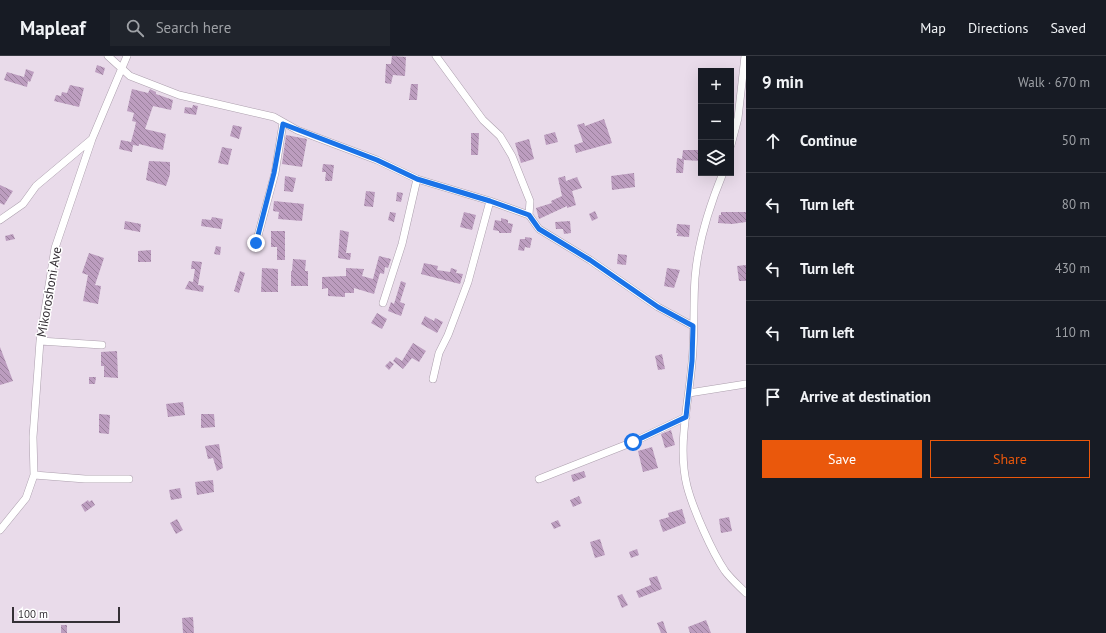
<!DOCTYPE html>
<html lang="en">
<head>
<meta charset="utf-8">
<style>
	:root { --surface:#171b24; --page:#20242c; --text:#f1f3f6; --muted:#9ea1a6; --line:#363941; --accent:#ea580c }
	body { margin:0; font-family:"PT Sans",sans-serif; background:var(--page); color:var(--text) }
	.controls { position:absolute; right:12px; top:12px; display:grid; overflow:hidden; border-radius:0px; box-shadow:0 4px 16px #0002 }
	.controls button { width:36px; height:36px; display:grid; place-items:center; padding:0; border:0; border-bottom:1px solid var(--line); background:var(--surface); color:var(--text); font:20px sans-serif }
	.scale { position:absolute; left:12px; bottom:10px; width:108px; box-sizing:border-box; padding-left:4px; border:2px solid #353036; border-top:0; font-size:11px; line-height:14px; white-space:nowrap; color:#353036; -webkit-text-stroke:3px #fff; paint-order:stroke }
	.stop { position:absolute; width:12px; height:12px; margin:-9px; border:3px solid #1a73e8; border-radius:50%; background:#fff }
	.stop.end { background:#1a73e8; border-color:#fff; box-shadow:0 1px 4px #0008 }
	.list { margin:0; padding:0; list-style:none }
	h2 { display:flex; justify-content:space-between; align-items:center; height:52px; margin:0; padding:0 16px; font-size:17px }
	h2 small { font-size:13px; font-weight:400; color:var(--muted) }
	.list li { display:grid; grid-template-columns:26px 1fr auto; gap:12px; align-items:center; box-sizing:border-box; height:64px; padding:0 16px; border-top:1px solid var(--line) }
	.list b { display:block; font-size:15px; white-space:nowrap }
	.list em { font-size:13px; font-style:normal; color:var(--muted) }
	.actions { display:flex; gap:8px; padding:12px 16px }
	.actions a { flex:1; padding:9px 0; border:1px solid var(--accent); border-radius:0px; text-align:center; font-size:14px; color:var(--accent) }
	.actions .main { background:var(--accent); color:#fff }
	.icon { flex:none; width:22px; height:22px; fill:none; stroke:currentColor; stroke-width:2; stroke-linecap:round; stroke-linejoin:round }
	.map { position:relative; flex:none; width:746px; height:577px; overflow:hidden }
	header { display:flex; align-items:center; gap:24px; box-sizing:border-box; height:56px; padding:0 20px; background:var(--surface); border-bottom:1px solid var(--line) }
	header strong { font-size:19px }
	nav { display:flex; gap:22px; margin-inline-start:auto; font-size:14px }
	.search { width:280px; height:36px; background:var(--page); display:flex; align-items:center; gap:10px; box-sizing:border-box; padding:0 14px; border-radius:0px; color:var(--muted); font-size:15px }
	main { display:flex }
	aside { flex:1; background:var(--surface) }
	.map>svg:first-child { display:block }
	.building { fill:url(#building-back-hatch) }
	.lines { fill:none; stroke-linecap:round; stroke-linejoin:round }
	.minor-casing { stroke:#ac9fad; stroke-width:8 }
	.minor { stroke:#fff; stroke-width:7 }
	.route { stroke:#1a73e8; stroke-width:5 }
	.labels { text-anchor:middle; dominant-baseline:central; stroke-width:3; stroke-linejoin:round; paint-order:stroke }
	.street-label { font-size:13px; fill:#353036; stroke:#fff }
</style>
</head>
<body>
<header>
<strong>Mapleaf</strong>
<div class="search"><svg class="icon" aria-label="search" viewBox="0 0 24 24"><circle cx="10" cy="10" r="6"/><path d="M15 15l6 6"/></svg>Search here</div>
<nav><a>Map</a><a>Directions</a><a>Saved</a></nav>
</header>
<main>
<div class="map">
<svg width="746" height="577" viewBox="0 0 746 577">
	<defs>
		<pattern id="building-back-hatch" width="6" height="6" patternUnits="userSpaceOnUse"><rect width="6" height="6" fill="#bc9dbf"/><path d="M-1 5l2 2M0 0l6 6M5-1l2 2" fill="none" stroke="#9a809c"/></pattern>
	</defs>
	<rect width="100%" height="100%" fill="#e9dbea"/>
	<!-- building -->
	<path class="building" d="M392 0 406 1 405 20 393 19 391 28 385 27 386 8H391Z
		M97 9 105 12 103 19 95 16Z
		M26 13 34 16 30 26 28 25 27 31 4 24 7 16 24 21Z
		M411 28H418L417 44H409Z
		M70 29 84 32 79 51 54 45 56 39 61 40 62 36 67 37Z
		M132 33 148 37 150 33 156 36V38L173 44 171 54 153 50 145 73 166 78 163 94 139 88V90L133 89 132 96 119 93 121 84 131 86 135 71 136 66 132 65 134 57 127 55Z
		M193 49 198 50 196 59 184 57 185 51 192 52Z
		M604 63 612 87 576 97 574 89 583 86 577 69 584 67 585 70Z
		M233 69 242 71 239 83 230 80Z
		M555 76 558 86 546 89 544 79Z
		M471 77H479L478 99H471Z
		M286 79 307 83 302 111 282 108Z
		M529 83 534 103 521 107 515 87Z
		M222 91 232 93 228 109 218 107Z
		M683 94H701V105L684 104 683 117H676L677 102 682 103Z
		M149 105 170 106V118L166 130 146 124Z
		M323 108 334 109 332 125H325L326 116H322Z
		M634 117 635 131 612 134 611 120Z
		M285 120 296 122 293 136 284 135Z
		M565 120 566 125 577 121 582 132 572 135 576 149 567 152V150L539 163 536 152 552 147 551 145 562 140 558 122Z
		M0 129 13 135 4 149 0 147Z
		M366 135 375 136 373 151 364 150Z
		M397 136 403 137 401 146 396 145Z
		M274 145 304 148 302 165 278 163 279 156 273 155Z
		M595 155 598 162 592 165 589 158Z
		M390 156 396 157 394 166 388 164Z
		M464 156 476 159 472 174 460 171Z
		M721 156H746V166L732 168 718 167 719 159H721Z
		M212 161 223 163 221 173 201 170 202 163 211 164Z
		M501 162 508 164V167L513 168 511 177H499V175L493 174 495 164 501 165Z
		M125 165 141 168 140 176 124 173Z
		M570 165 571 177 564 178 563 173H556L555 166Z
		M677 168 690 169 689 181 677 180 678 177H676Z
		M340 174 349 176 346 197H351L350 204 338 202Z
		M271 175H285V204H277V191H271Z
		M13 178 15 183 6 185 5 180Z
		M525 181 532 182 530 192 525 191 524 195 518 194 520 183H525Z
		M216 190 221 191 220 199 214 198Z
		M151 194V206H138V195Z
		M89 197 104 202 95 229 101 230 98 248 83 245 88 219 82 217Z
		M618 198 627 199 626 209 617 208Z
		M379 200 391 203 388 212 385 211 384 218 380 217 374 238 354 232V237H345V241L328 240V232L322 233V221L346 220V212L364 213 362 220 373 223Z
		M293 203 306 204 305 215H308V230H291V215H292Z
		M192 205 202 206 198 229 204 230 203 236 185 233 189 225 193 226 195 213H191Z
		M424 207 438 210 437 214 450 216 451 212 457 214 456 217 463 218 460 228 421 218Z
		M746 209V225H739L737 210Z
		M262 212 278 213V236H261Z
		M667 212 680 214 674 232 664 230Z
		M240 215 245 217 239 237 234 235Z
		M401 225 406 227 400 246 405 248 401 260 388 255 391 246 394 248Z
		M377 257 387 263 382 273 371 267Z
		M425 260 434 265 435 262 443 266 437 277 421 268Z
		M413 287 426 295 419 306 412 302 403 313 393 305 396 301 402 305Z
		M0 291 13 325 0 329Z
		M117 295 118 322 104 321V310H101V296Z
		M662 298 665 313 658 314 655 300Z
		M390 305 394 308 389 314 385 310Z
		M89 321H96L95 328H89Z
		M183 346 185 359 168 361 166 348Z
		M99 358 110 359 109 378 99 377Z
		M201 358H214L215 371 201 372Z
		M671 374 675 389 665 392 661 378Z
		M219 388 223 412 217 415 213 402 208 403 205 390Z
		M652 391 658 412 643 416 638 395Z
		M584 415 586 421 573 426 571 419Z
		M213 424 214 436 197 439 195 426Z
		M180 432 182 442 171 444 169 434Z
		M579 440 582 447 573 451 570 444Z
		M88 444 89 446 92 444 95 449 85 456 81 449Z
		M682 453 686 467 663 476 659 464 669 461 668 457Z
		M729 461 732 475 721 477 719 463Z
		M177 463 183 474 176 478 170 467Z
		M558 464 561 470 554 473 551 467Z
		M600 483 605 499 595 502 590 486Z
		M637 493 639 499 631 502 629 496Z
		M657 520 662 533 639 542 636 535 651 529 649 522Z
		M622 538 628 549 622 552 617 540Z
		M193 561 194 577H183L182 562Z
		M706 564 711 577H690L688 571Z
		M663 565 667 577H661L657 567Z
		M61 569H67V577H61Z"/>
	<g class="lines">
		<defs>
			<path id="minor" d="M108 0 130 20 179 39 274 61 297 74 377 104 417 123 490 145 529 159 539 173 590 204 658 251 693 270
				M436 0 483 64 500 80 512 100 530 145 529 159
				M731 89 738 62 745 0
				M723 117C709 151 698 185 695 222 693 250 695 278 692 306 689 346 677 390 687 430 693 453 712 496 725 515 731 523 739 530 746 537
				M0 164 23 148 36 130 92 83
				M256 187 275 117 283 67
				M383 247 402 188 417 123
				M40 285 102 289
				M433 323 439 297 448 279 468 226 490 145
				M689 337 746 328
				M34 419 85 423H129
				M539 423 633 386 686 361
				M0 474 26 442 34 419 33 381 40 285 55 192 92 83 127 0"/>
		</defs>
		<!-- minor casing -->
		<use href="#minor" class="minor-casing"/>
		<!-- minor -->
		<use href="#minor" class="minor"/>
	</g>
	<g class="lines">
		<!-- route -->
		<path class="route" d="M256 187 274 117 283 68 377 104 417 123 490 145 529 159 539 173 590 204 658 251 693 270 692 305 686 361 633 386"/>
	</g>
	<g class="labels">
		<!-- street labels -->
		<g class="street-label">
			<text transform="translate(49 236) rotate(-80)">Mikoroshoni Ave</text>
		</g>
	</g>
</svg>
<div class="controls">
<button>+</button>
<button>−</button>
<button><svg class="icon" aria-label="layers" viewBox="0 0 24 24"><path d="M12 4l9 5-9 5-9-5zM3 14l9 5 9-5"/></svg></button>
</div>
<div class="scale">100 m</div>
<div class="stop" style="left:633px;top:386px"></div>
<div class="stop end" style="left:256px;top:187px"></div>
</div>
<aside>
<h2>9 min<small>Walk · 670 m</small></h2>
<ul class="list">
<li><svg class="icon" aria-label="ahead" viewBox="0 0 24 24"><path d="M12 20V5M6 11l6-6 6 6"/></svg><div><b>Continue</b></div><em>50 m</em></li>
<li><svg class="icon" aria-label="left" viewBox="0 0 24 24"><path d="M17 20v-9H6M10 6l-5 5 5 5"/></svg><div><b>Turn left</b></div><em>80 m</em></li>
<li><svg class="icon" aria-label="left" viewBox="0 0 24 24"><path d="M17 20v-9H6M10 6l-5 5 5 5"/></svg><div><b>Turn left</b></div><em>430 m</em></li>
<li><svg class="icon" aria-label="left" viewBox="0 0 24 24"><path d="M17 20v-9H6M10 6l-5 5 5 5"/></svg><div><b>Turn left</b></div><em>110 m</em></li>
<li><svg class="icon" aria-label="arrive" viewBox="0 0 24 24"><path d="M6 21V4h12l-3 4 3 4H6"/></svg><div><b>Arrive at destination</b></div></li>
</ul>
<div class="actions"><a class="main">Save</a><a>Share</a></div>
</aside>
</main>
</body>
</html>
